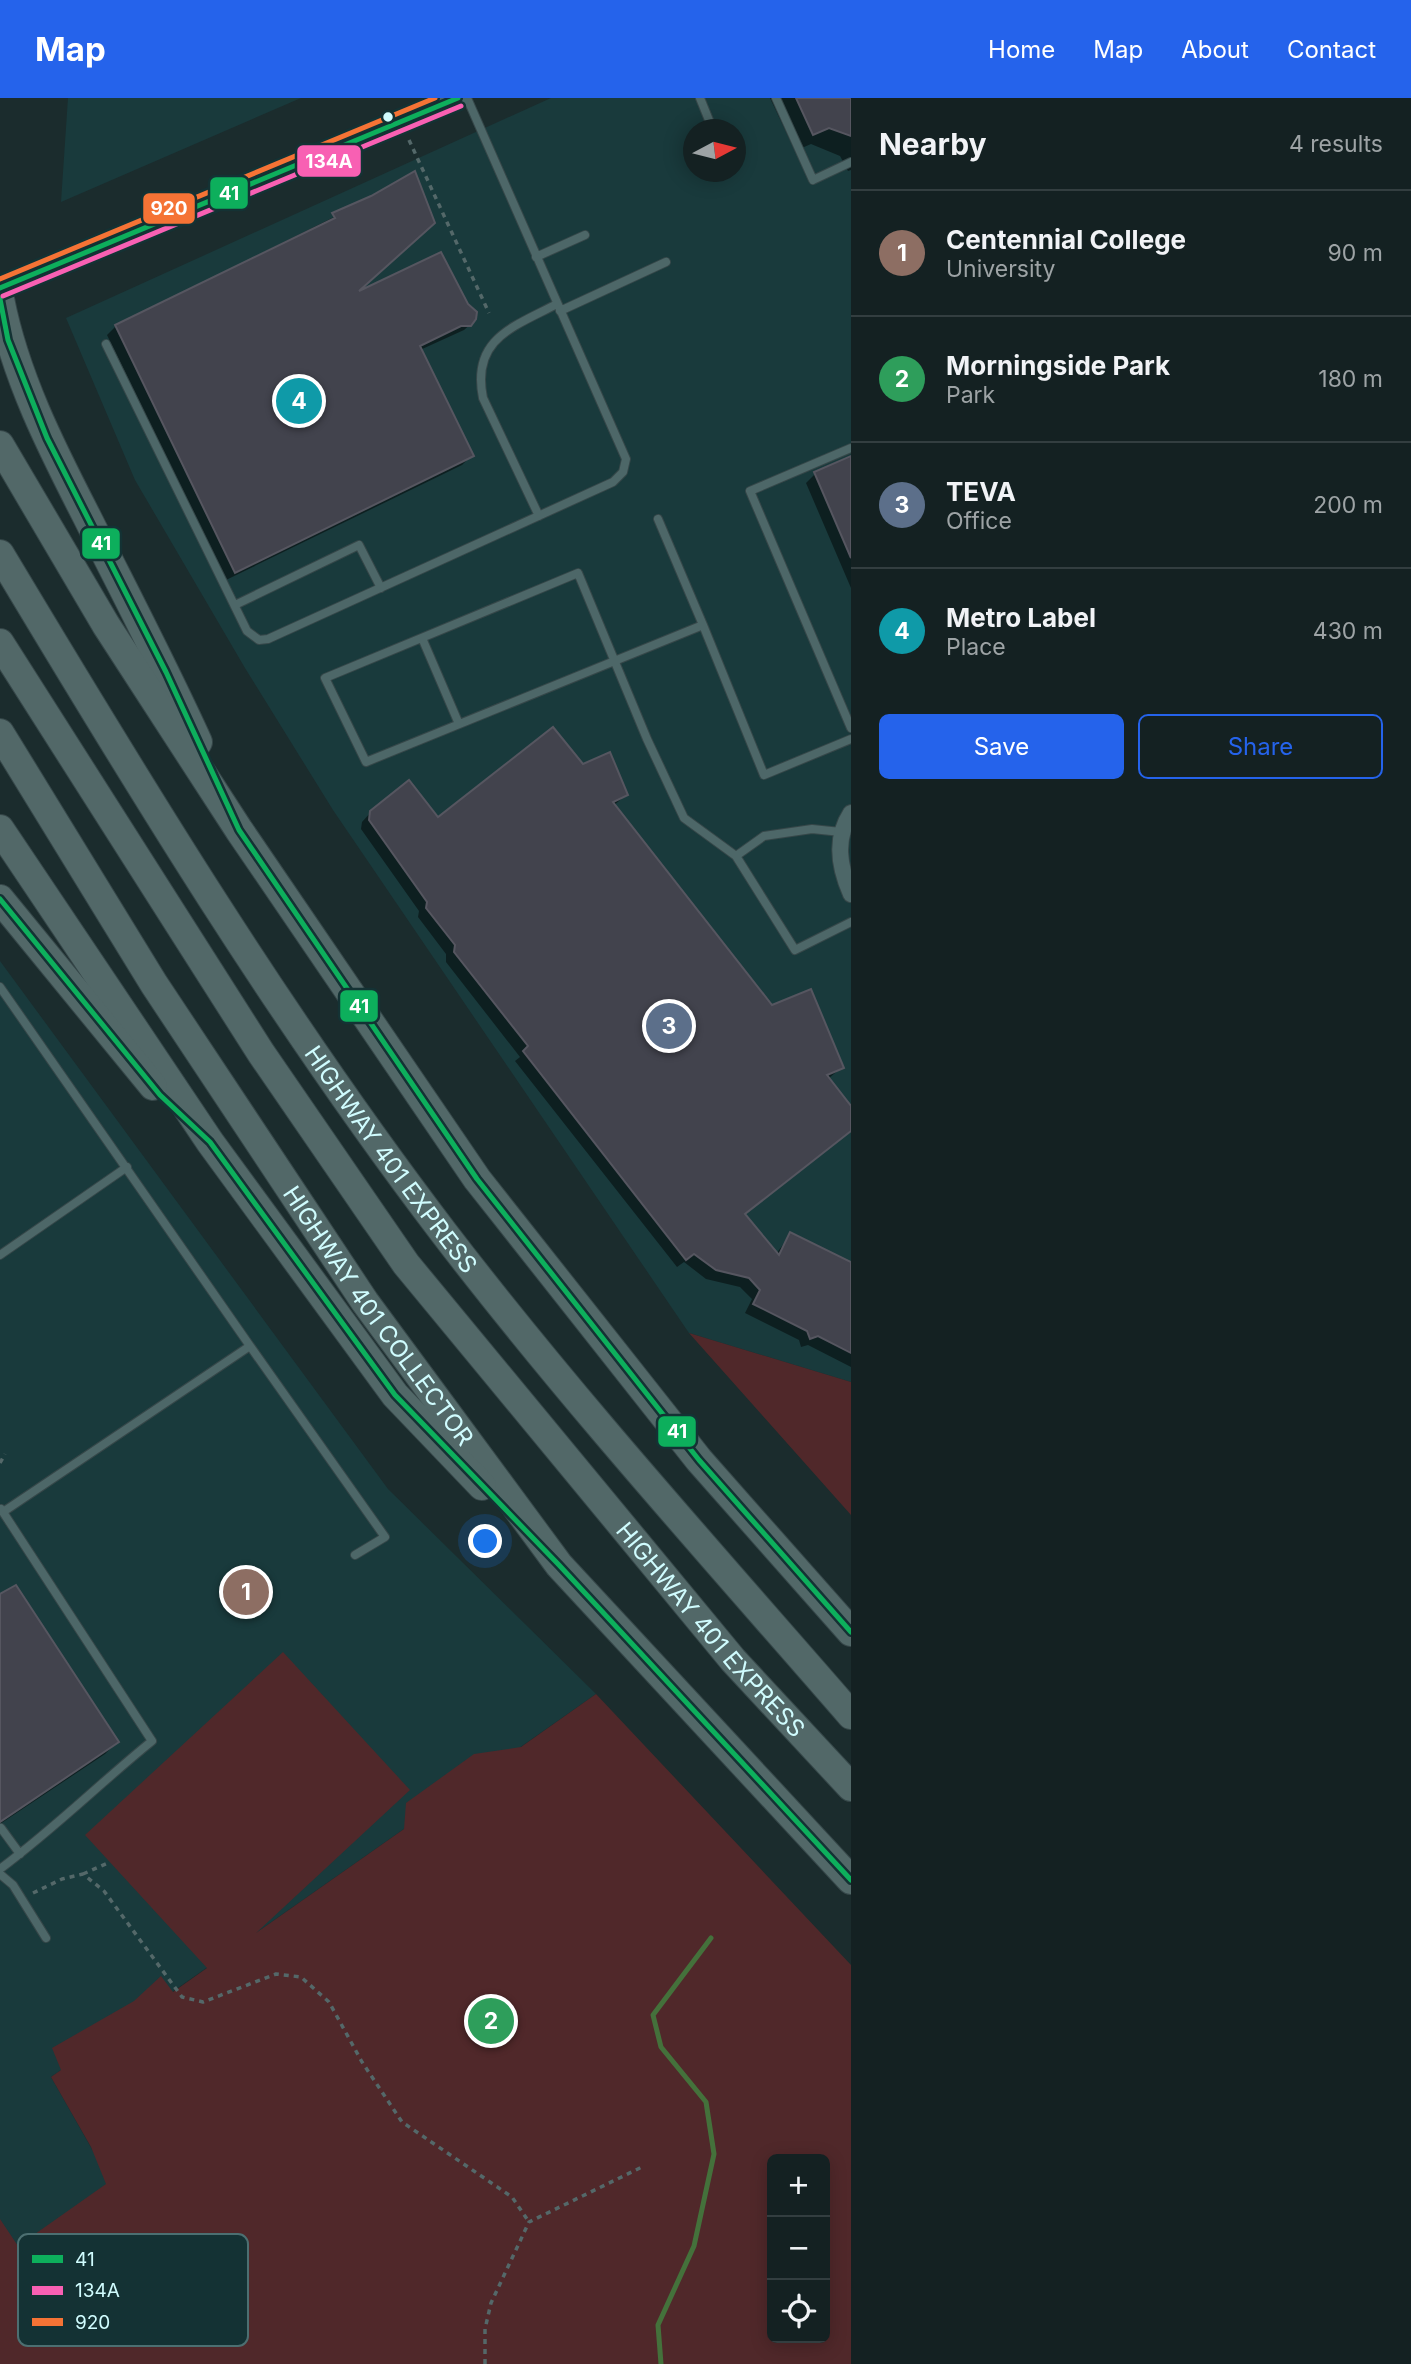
<!DOCTYPE html>
<html lang="en">
<head>
<meta charset="utf-8">
<style>
	:root { --surface:#142122; --page:#1d292a; --text:#f1f3f6; --muted:#9da3a5; --line:#333e40; --accent:#2563eb }
	body { margin:0; font-family:Inter,sans-serif; background:var(--page); color:var(--text) }
	.controls { position:absolute; right:21px; bottom:21px; display:grid; overflow:hidden; border-radius:10px; box-shadow:0 4px 18px #0003 }
	.controls button { width:63px; height:63px; display:grid; place-items:center; padding:0; border:0; border-bottom:2px solid var(--line); background:var(--surface); color:var(--text); font:35px sans-serif }
	.compass { position:absolute; left:683px; top:21px; width:63px; height:63px; border-radius:50%; background:var(--surface); box-shadow:0 4px 18px #0003; rotate:83deg }
	.you { position:absolute; left:486px; top:1444px; width:24px; height:24px; margin:-18px; border:5px solid #fff; border-radius:50%; background:#1a73e8; box-shadow:0 0 0 10px #1a73e833 }
	.badge { display:grid; place-items:center; width:46px; height:46px; border-radius:50%; background:var(--accent); color:#fff; font-size:23px; font-weight:700 }
	.pin { position:absolute; translate:-50% -50%; border:4px solid #fff; box-shadow:0 2px 7px #0006 }
	.list { margin:0; padding:0; list-style:none }
	h2 { display:flex; justify-content:space-between; align-items:center; height:91px; margin:0; padding:0 28px; font-size:30px }
	h2 small { font-size:23px; font-weight:400; color:var(--muted) }
	.list li { display:grid; grid-template-columns:46px 1fr auto; gap:21px; align-items:center; box-sizing:border-box; height:126px; padding:0 28px; border-top:2px solid var(--line) }
	.list b { display:block; font-size:26px; white-space:nowrap }
	.list p { margin:0; font-size:23px; white-space:nowrap; color:var(--muted) }
	.list em { font-size:23px; font-style:normal; color:var(--muted) }
	.actions { display:flex; gap:14px; padding:21px 28px }
	.actions a { flex:1; padding:16px 0; border:2px solid var(--accent); border-radius:10px; text-align:center; font-size:24px; color:var(--accent) }
	.actions .main { background:var(--accent); color:#fff }
	.icon { flex:none; width:38px; height:38px; fill:none; stroke:currentColor; stroke-width:2; stroke-linecap:round; stroke-linejoin:round }
	.map { position:relative; flex:none; width:851px; height:2266px; overflow:hidden }
	header { display:flex; align-items:center; gap:42px; box-sizing:border-box; height:98px; padding:0 35px; background:var(--accent); color:#fff }
	header strong { font-size:33px }
	nav { display:flex; gap:38px; margin-inline-start:auto; font-size:24px }
	main { display:flex }
	aside { flex:1; background:var(--surface) }
	.map>svg:first-child { display:block }
	.built { fill:#193a3c; fill-rule:evenodd }
	.green { fill:#50282a; fill-rule:evenodd }
	.shadow { fill:#0007 }
	.lines { fill:none; stroke-linecap:round; stroke-linejoin:round }
	.stream { stroke:#44713b; stroke-width:5 }
	.building { fill:#42434d; stroke:#565660; stroke-width:2 }
	.lane-casing { stroke:#364749; stroke-width:10 }
	.street-casing { stroke:#364749; stroke-width:18 }
	.secondary-casing { stroke:#364749; stroke-width:24 }
	.highway-casing { stroke:#364749; stroke-width:30 }
	.path { stroke:#546869; stroke-width:3.5; stroke-dasharray:5 5; stroke-linecap:butt }
	.lane { stroke:#4d6768; stroke-width:8 }
	.street { stroke:#4d6768; stroke-width:16 }
	.secondary { stroke:#496768; stroke-width:23 }
	.highway { stroke:#526868; stroke-width:28 }
	.bus-1-casing { stroke:#143234; stroke-width:10 }
	.bus-2-casing { stroke:#143234; stroke-width:10 }
	.bus-3-casing { stroke:#143234; stroke-width:10 }
	.bus-1 { stroke:#0daf5c; stroke-width:5 }
	.bus-2 { stroke:#f860b3; stroke-width:5 }
	.bus-3 { stroke:#f57335; stroke-width:5 }
	.bus-dot { fill:#d0fcfe; stroke:#143234; stroke-width:2.5 }
	.labels { text-anchor:middle; dominant-baseline:central; stroke-width:7; stroke-linejoin:round; paint-order:stroke }
	.street-label { font-size:24px; fill:#d0fcfe; stroke:#143234 }
	.key { fill:#143234; stroke:#4c6f71; stroke-width:2 }
	.key-label { font-size:19px; fill:#d0fcfe }
	.line-badge { stroke:#143234; stroke-width:2.5 }
	.badge-label { font-size:19px; text-anchor:middle; font-weight:bold; fill:#fff }
</style>
</head>
<body>
<header>
<strong>Map</strong>
<nav><a>Home</a><a>Map</a><a>About</a><a>Contact</a></nav>
</header>
<main>
<div class="map">
<svg width="851" height="2266" viewBox="0 0 851 2266">
	<rect width="100%" height="100%" fill="#1b2c2d"/>
	<!-- built -->
	<path class="built" d="M68 0H301L61 104Z
		M551 0H851V1284L689 1235 333 712 245 570 135 382 66 220ZM694 32H736V74H694Z
		M0 863 388 1391 596 1596 51 1979 118 2097 0 2161Z"/>
	<!-- green -->
	<path class="green" d="M689 1235 851 1284V1417Z
		M283 1554 410 1692 256 1835 404 1731 406 1705 474 1656 521 1649 596 1596 851 1867V2266H0V2121L18 2148 106 2086 91 2049 51 1979 61 1972 52 1950 134 1903 161 1878 173 1894 207 1870 85 1737ZM825 2061V2240H772V2061Z"/>
	<!-- shadow -->
	<path class="shadow" d="M770 0H851V72L848 73 840 58 811 46 795 53Z
		M372 100 354 197 474 223 464 232 420 252 471 358 462 367 226 482 107 237 116 228Z
		M851 361V490L806 385 815 376Z
		M583 668 626 697 613 708 772 909 842 969 828 981 851 1011V1033L743 1117 776 1156 791 1136 851 1166V1269L808 1247 801 1249 799 1242 745 1215 752 1201 740 1189 706 1181 684 1164 677 1169 515 963 520 959 446 864V856L418 819 419 813 361 731 362 724 371 714 437 722Z
		M0 1498 117 1644 105 1656 0 1726Z"/>
	<g class="lines">
		<!-- stream -->
		<path class="stream" d="M661 2266 658 2227 694 2148 714 2056 706 2004 661 1949 653 1917 711 1840"/>
	</g>
	<!-- building -->
	<path class="building" d="M796 0H851V38L829 30 813 37Z
		M415 73 435 125 359 193 441 154 468 206 477 214 476 221 471 228H461L420 248 474 358 235 475 115 227 335 120 332 115 371 98Z
		M851 358V460L814 374Z
		M553 629 583 666 610 654 628 697 613 704 772 907 811 891 844 970 827 977 851 1008V1033L745 1116 779 1157 790 1134 851 1164V1255L818 1238 810 1241 807 1233 753 1206 760 1192 749 1180 716 1172 694 1156 686 1162 523 953 528 948 454 854 455 847 426 810 427 804 369 722 370 713 409 682 438 719Z
		M16 1487 119 1644 0 1724V1496Z"/>
	<g class="lines">
		<defs>
			<path id="lane" d="M700 0 713 32
				M776 0 813 82 851 64
				M536 159 585 137
				M560 213 666 164
				M106 246 247 533 259 542 268 541 613 384 623 374 626 361 467 0
				M851 350 750 393 851 630
				M539 418 483 300C471 241 513 229 557 206
				M658 421 703 527
				M235 507 359 447 381 490
				M422 540 459 626
				M851 641 764 677 703 527 366 664 325 580 578 475 647 641 684 720 736 758 795 852 851 824
				M736 758 764 738 812 731 841 734
				M0 889 250 1248 3 1414
				M0 1157 127 1069
				M250 1248 385 1439 355 1457
				M1 1730 20 1756
				M0 1771C54 1731 100 1685 152 1643L1 1411
				M0 1776 13 1787 46 1840"/>
			<path id="street" d="M851 715C834 741 839 769 851 796"/>
			<path id="secondary" d="M0 190 458 0"/>
			<g id="highway">
				<path d="M0 201C15 278 51 349 87 419 124 493 163 567 198 644"/>
				<path d="M0 347 106 527 239 732 477 1081 699 1362 851 1534"/>
				<path id="s1" d="M0 456C139 688 280 920 444 1135 572 1302 713 1458 851 1617"/>
				<path id="s2" d="M0 545 261 955 406 1166 733 1562 851 1689"/>
				<path id="s3" d="M0 635 154 886 365 1204 559 1467 851 1782"/>
				<path d="M0 731 210 1044 395 1297 482 1388"/>
				<path d="M0 801 153 988"/>
			</g>
		</defs>
		<!-- lane casing -->
		<use href="#lane" class="lane-casing"/>
		<!-- street casing -->
		<use href="#street" class="street-casing"/>
		<!-- secondary casing -->
		<use href="#secondary" class="secondary-casing"/>
		<!-- highway casing -->
		<use href="#highway" class="highway-casing"/>
		<!-- path -->
		<path class="path" d="M409 42 489 215
			M0 1365 5 1356
			M83 1776 108 1765
			M33 1795 62 1781 83 1776 104 1793 182 1899 203 1904 276 1876 301 1879 329 1904 362 1964 402 2024 512 2099 529 2124
			M485 2266V2231L491 2205 529 2124 642 2069"/>
		<!-- lane -->
		<use href="#lane" class="lane"/>
		<!-- street -->
		<use href="#street" class="street"/>
		<!-- secondary -->
		<use href="#secondary" class="secondary"/>
		<!-- highway -->
		<use href="#highway" class="highway"/>
		<defs>
			<path id="bus-1" d="M0 190 458 0
				M0 201 8 242 47 340 166 574 239 732 477 1081 699 1362 851 1534
				M0 801 160 997 210 1044 395 1297 559 1467 851 1782"/>
			<path id="bus-2" d="M3 198 461 8"/>
			<path id="bus-3" d="M0 181 435 0"/>
		</defs>
		<!-- bus-1 casing -->
		<use href="#bus-1" class="bus-1-casing"/>
		<!-- bus-2 casing -->
		<use href="#bus-2" class="bus-2-casing"/>
		<!-- bus-3 casing -->
		<use href="#bus-3" class="bus-3-casing"/>
		<!-- bus-1 -->
		<use href="#bus-1" class="bus-1"/>
		<!-- bus-2 -->
		<use href="#bus-2" class="bus-2"/>
		<!-- bus-3 -->
		<use href="#bus-3" class="bus-3"/>
	</g>
	<!-- markers -->
	<circle class="bus-dot" cx="388" cy="19" r="6"/>
	<g class="labels">
		<!-- street labels -->
		<g class="street-label">
			<text stroke="none"><textPath href="#s1" startOffset="721">HIGHWAY 401 EXPRESS</textPath></text>
			<text stroke="none"><textPath href="#s3" startOffset="695">HIGHWAY 401 COLLECTOR</textPath></text>
			<text stroke="none"><textPath href="#s2" startOffset="1218">HIGHWAY 401 EXPRESS</textPath></text>
		</g>
	</g>
	<!-- legend -->
	<rect x="18" y="2136" width="230" height="112" rx="10" class="key"/>
	<rect x="32" y="2157" width="31" height="8" fill="#0daf5c"/>
	<rect x="32" y="2188" width="31" height="9" fill="#f860b3"/>
	<rect x="32" y="2220" width="31" height="8" fill="#f57335"/>
	<g class="key-label">
		<text x="75" y="2168">41</text>
		<text x="75" y="2199">134A</text>
		<text x="75" y="2231">920</text>
	</g>
	<g class="line-badge">
		<rect x="296" y="46" width="66" height="34" rx="7" fill="#f860b3"/>
		<rect x="209" y="78" width="40" height="34" rx="7" fill="#0daf5c"/>
		<rect x="142" y="94" width="54" height="33" rx="7" fill="#f57335"/>
		<rect x="81" y="429" width="40" height="33" rx="7" fill="#0daf5c"/>
		<rect x="339" y="891" width="40" height="34" rx="7" fill="#0daf5c"/>
		<rect x="657" y="1317" width="40" height="33" rx="7" fill="#0daf5c"/>
	</g>
	<g class="badge-label">
		<text x="329" y="70">134A</text>
		<text x="229" y="102">41</text>
		<text x="169" y="117">920</text>
		<text x="101" y="452">41</text>
		<text x="359" y="915">41</text>
		<text x="677" y="1340">41</text>
	</g>
</svg>
<div class="controls">
<button>+</button>
<button>−</button>
<button><svg class="icon" aria-label="locate" viewBox="0 0 24 24"><circle cx="12" cy="12" r="6"/><path d="M12 2v4M12 18v4M2 12h4M18 12h4"/></svg></button>
</div>
<svg class="compass" viewBox="-18 -18 36 36"><path d="M0-13l5 13h-10z" fill="#e53935"/><path d="M0 13l5-13h-10z" fill="#9da3a5"/></svg>
<div class="you"></div>
<div class="pin badge" style="left:246px;top:1494px;background:#8d6e63">1</div>
<div class="pin badge" style="left:491px;top:1923px;background:#2e9e5b">2</div>
<div class="pin badge" style="left:669px;top:928px;background:#5c6f8a">3</div>
<div class="pin badge" style="left:299px;top:303px;background:#0f9aa8">4</div>
</div>
<aside>
<h2>Nearby<small>4 results</small></h2>
<ul class="list">
<li><span class="badge" style="background:#8d6e63">1</span><div><b>Centennial College</b><p>University</p></div><em>90 m</em></li>
<li><span class="badge" style="background:#2e9e5b">2</span><div><b>Morningside Park</b><p>Park</p></div><em>180 m</em></li>
<li><span class="badge" style="background:#5c6f8a">3</span><div><b>TEVA</b><p>Office</p></div><em>200 m</em></li>
<li><span class="badge" style="background:#0f9aa8">4</span><div><b>Metro Label</b><p>Place</p></div><em>430 m</em></li>
</ul>
<div class="actions"><a class="main">Save</a><a>Share</a></div>
</aside>
</main>
</body>
</html>
